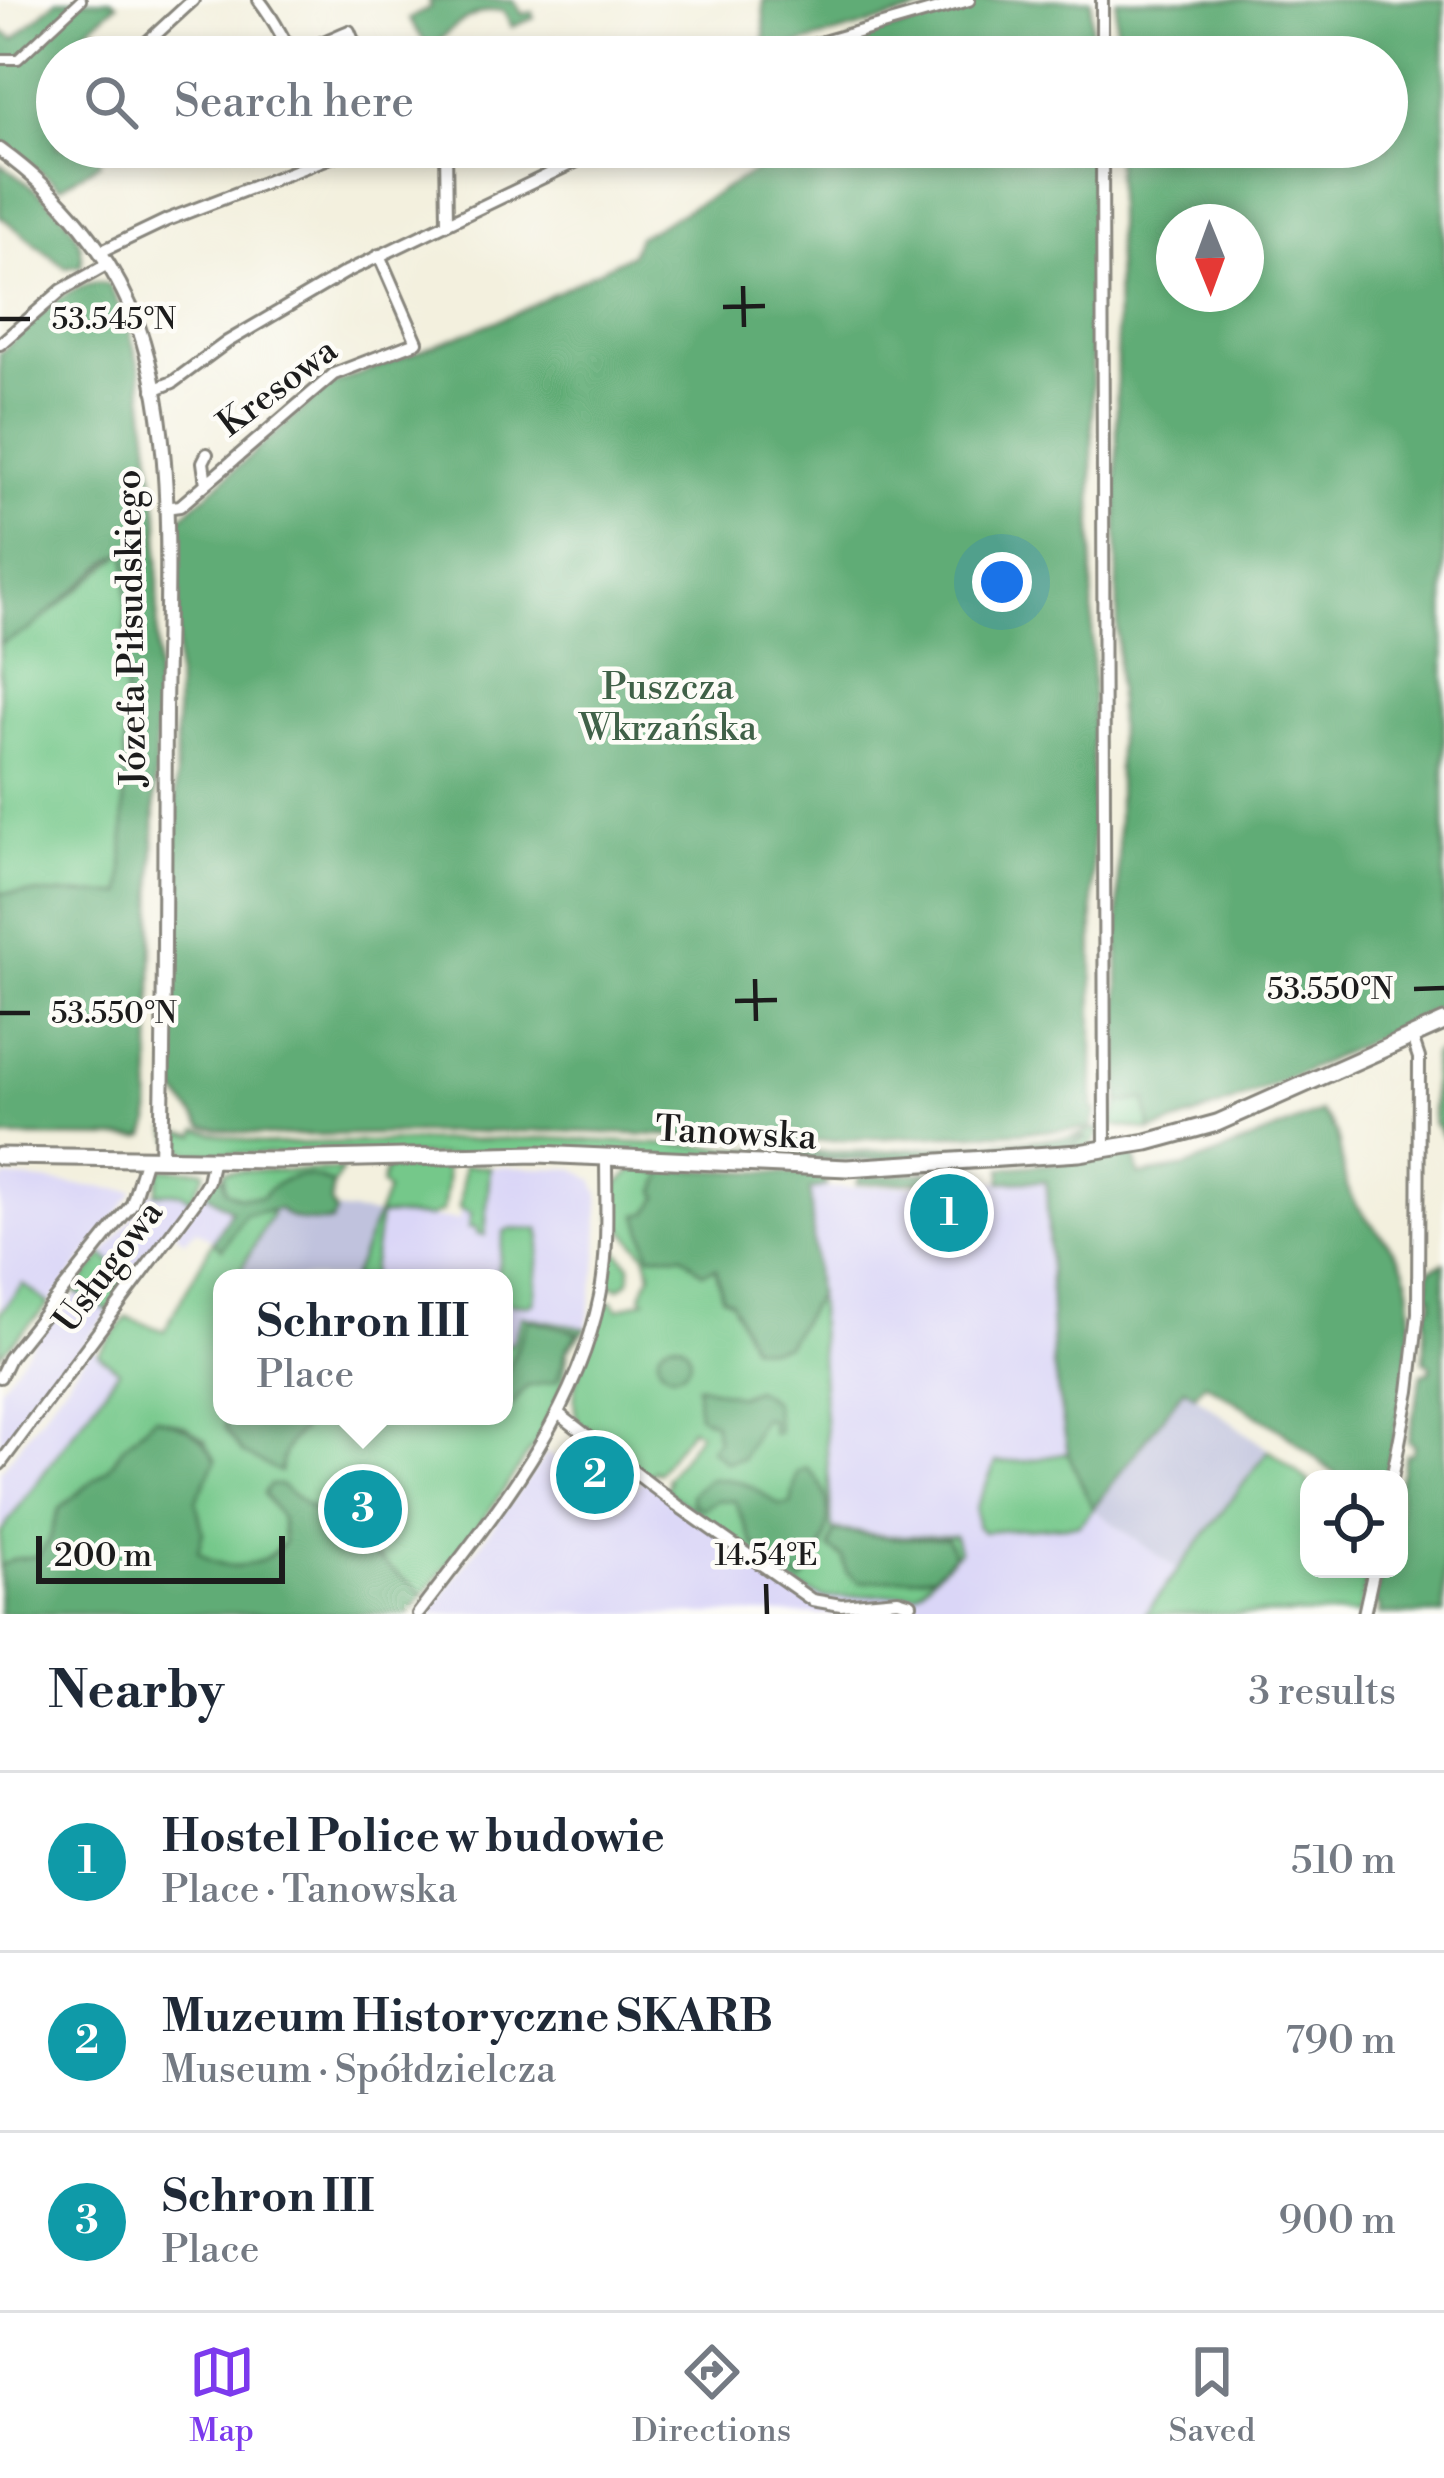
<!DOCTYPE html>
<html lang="en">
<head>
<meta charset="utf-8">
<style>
	:root { --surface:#fff; --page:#f6f6f7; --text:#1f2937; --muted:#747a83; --line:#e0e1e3; --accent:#7c3aed }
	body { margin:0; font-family:"Libre Bodoni",serif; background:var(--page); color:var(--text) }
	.controls { position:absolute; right:36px; bottom:36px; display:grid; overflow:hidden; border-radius:24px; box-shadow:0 6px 18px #0003 }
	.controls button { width:108px; height:108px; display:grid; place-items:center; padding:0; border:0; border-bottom:3px solid var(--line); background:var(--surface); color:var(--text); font:60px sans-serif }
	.compass { position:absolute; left:1156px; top:204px; width:108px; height:108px; border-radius:50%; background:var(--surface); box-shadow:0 6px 18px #0003; rotate:179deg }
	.scale { position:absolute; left:36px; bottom:30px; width:249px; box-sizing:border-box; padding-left:12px; border:6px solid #1c1c1c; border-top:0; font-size:33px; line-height:42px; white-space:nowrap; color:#1c1c1c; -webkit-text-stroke:9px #fdfcf7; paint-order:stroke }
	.you { position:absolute; left:1002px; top:582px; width:42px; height:42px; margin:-30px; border:9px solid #fff; border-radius:50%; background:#1a73e8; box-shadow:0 0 0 18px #1a73e833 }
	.badge { display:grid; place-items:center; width:78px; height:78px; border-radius:50%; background:var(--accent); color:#fff; font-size:39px; font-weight:700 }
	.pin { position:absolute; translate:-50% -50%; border:6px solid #fff; box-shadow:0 3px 12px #0006 }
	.popup { position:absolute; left:213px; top:1269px; width:300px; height:156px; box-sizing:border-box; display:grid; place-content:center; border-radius:24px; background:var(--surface); filter:drop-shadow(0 3px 9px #0005); font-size:39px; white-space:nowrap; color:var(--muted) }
	.popup b { font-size:45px; color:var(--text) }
	.popup::after { content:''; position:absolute; left:50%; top:100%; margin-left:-24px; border:24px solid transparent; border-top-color:var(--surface) }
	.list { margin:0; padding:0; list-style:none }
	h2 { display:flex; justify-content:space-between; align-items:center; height:156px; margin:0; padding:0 48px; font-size:51px }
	h2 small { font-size:39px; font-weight:400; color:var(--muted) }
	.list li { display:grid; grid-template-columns:78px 1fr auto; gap:36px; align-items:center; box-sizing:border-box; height:180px; padding:0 48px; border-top:3px solid var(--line) }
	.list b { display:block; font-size:45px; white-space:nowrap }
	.list p { margin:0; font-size:39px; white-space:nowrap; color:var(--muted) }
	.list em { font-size:39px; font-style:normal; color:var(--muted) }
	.icon { flex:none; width:66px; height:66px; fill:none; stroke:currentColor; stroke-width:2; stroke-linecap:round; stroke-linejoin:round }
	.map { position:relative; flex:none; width:1444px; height:1614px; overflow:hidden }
	.search { position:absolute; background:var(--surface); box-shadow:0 6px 18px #0003; left:36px; right:36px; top:36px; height:132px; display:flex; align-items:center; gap:30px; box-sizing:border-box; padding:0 42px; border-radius:66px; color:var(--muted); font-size:45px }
	.sheet { height:696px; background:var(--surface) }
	nav { display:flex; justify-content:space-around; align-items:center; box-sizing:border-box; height:168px; border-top:3px solid var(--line); background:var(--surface); font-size:33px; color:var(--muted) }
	nav a { display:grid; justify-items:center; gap:6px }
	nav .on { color:var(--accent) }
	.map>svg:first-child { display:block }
	.built { fill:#dad6f7 }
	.industrial { fill:#c0c2dd }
	.green { fill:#75c88a; stroke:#487253; stroke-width:3 }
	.forest { fill:#60ac76; stroke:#3e6449; stroke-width:3; fill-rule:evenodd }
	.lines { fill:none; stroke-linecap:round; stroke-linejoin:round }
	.pedestrian-casing { stroke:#88867d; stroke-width:14 }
	.minor-casing { stroke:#88867d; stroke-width:16 }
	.tertiary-casing { stroke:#88867d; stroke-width:18 }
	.secondary-casing { stroke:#88867d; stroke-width:21 }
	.pedestrian { stroke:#fff; stroke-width:8 }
	.minor { stroke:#fff; stroke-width:10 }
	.tertiary { stroke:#fff; stroke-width:12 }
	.secondary { stroke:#fff; stroke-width:15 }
	.ticks { fill:none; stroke:#1c1c1c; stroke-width:4.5 }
	.labels { text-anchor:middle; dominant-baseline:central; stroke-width:9; stroke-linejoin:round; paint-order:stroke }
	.street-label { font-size:36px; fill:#1c1c1c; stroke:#fdfcf7 }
	.park-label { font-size:36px; fill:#406148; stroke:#fdfcf7 }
	.ticks-label { font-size:30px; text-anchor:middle; fill:#1c1c1c; stroke:#fdfcf7; stroke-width:9; stroke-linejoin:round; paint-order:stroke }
</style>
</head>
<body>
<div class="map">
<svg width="1444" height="1614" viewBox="0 0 1444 1614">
	<rect width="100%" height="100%" fill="#fdfcf7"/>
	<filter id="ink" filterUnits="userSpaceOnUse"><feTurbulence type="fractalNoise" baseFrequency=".00833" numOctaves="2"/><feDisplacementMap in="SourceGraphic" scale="24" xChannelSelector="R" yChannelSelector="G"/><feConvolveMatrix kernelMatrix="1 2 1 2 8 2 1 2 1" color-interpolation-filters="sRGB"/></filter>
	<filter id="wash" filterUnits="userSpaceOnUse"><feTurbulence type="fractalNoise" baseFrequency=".004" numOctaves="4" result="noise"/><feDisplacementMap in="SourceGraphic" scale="48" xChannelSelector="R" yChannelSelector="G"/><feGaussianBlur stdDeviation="2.7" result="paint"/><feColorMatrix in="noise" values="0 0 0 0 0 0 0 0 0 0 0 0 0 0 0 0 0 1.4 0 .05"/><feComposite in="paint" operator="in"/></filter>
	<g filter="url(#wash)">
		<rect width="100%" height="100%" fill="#f3f0de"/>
		<!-- built -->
		<path class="built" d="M490 1167 575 1169 593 1180 599 1195 598 1258 586 1328 522 1317 512 1345 504 1343V1278H371L380 1215 459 1220 460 1210 486 1212Z
			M6 1177 134 1191 49 1304 0 1313V1185Z
			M1046 1180 1053 1364 1068 1453 1093 1509 1178 1570 1145 1614H429L547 1453 620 1507 646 1475 799 1588 826 1598 917 1593 886 1536 832 1529 810 1189Z
			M144 1192 182 1193 190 1200 133 1281 103 1255 132 1218Z
			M204 1192 232 1210 213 1241 196 1229 185 1241 175 1233Z
			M78 1292 109 1311 0 1455V1387L52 1318 57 1321Z
			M91 1348 119 1369 0 1533V1472Z"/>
		<!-- industrial -->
		<path class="industrial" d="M272 1203 380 1215 352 1278H234Z
			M1185 1388 1269 1450 1178 1570 1093 1509Z"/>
		<!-- green -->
		<path class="green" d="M127 550 123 895 0 893V644L29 630Z
			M1146 1098 1151 1131 1112 1125 1119 1103Z
			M1101 1128 1094 1143 1087 1147 905 1162 191 1153 173 1144 167 1130 196 1135 198 1130 264 1144 547 1138 770 1150 765 1153 778 1158H898L1077 1143 1086 1138 1077 1135Z
			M464 1165 490 1167 485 1235 477 1234V1228H469L471 1213 459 1208Z
			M445 1166 447 1182 443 1211 430 1217 380 1215 371 1278H352L387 1191 381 1184 386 1168Z
			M160 1169 204 1170 205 1173 190 1200 182 1193H156Z
			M635 1169H665L656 1191 659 1197 642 1222 651 1255H683L715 1268 722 1296 731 1300 751 1346 786 1345 817 1295 832 1529 886 1536H955L959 1551 917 1593 826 1598 799 1588 665 1489 669 1482 666 1479 699 1433 691 1428 658 1473 654 1470 649 1477C629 1463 603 1449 586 1432 555 1402 594 1342 603 1305L612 1301 618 1309 645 1300 641 1296 651 1273 645 1254 613 1218 615 1186Z
			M343 1170 333 1185C308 1169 281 1174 262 1197H239L225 1191 224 1171Z
			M266 1209 272 1214 236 1278H222V1304L213 1321 222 1325V1416H504V1343L512 1344 522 1316 586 1328 568 1350 563 1385 537 1441 487 1514 424 1594 280 1485 264 1494 281 1518 284 1542C260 1569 226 1574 197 1551L203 1532 196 1501 206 1441 185 1426 155 1417 123 1447 108 1469 59 1509 49 1541 38 1557 14 1559 0 1566V1533L119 1370 98 1354 127 1317 164 1331 213 1241 222 1249 245 1214Z
			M539 1229 541 1236 534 1302 528 1305 504 1303V1278H496L504 1232 509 1229Z
			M613 1246 630 1265V1280L620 1288 607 1284Z
			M103 1255 133 1281 109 1311 74 1291Z
			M23 1284 49 1304 0 1355V1313Z
			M1269 1450 1309 1481V1569H1369L1359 1614H1145Z
			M1068 1453 1093 1509 1079 1525 983 1532 977 1526 976 1508 996 1462 1025 1461Z"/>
		<!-- forest -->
		<path class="forest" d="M57 0H111L117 4 61 52 63 57H57V147L101 150 100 163 60 187 0 140V30L14 39Z
			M429 0H514L522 14 533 12 534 18 512 27 503 11C480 8 454 24 438 42L444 52 460 57H435L409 19 431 7Z
			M763 0H956L765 54Z
			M981 0H1091L1092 57H853L848 41 921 22Z
			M1116 0H1444V1005C1347 1051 1254 1099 1151 1131L1146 1099 1119 1103 1116 147H1387V57H1116ZM1174 222H1246V294H1174Z
			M763 147H1092L1093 1110 1097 1111 1091 1129 816 1141 552 1131 266 1136 203 1127 176 1092 173 1070 178 520 329 386 515 314 631 254 638 237 763 167Z
			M0 164C30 186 90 223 81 266L66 268 0 216Z
			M97 282 109 285 127 322 140 369 159 522 150 1124 146 1136 140 1138 0 1137V893L123 894 127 551 111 559 29 630 0 644V353C27 329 60 287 97 282Z
			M1444 1047V1138L1433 1122V1055Z
			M1320 1112C1348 1134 1336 1167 1351 1195 1364 1222 1394 1241 1405 1270 1423 1319 1396 1427 1385 1479H1341L1280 1429 1205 1383 1195 1395 1185 1388 1093 1509 1068 1453 1053 1365 1046 1181 1001 1182 1002 1168 1135 1156 1139 1175 1186 1167Z
			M1074 1137 1089 1138 1063 1146 898 1158H778L765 1156V1153L884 1151Z
			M665 1169 826 1174V1186L810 1190 817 1295 786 1345 769 1349 751 1346 731 1301 722 1296 716 1268 702 1273 683 1255H650L638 1215 648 1213 659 1197 656 1192Z
			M980 1169 986 1180 857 1184 859 1177Z
			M215 1174 222 1176 226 1191 239 1197H262C281 1175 307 1169 333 1185L331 1203 336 1213 331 1222C313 1222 291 1223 280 1209L245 1214 222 1249 213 1241 231 1210 204 1192Z
			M1444 1263V1614H1379L1380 1606 1374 1603 1381 1569H1399V1484L1406 1454 1412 1453 1414 1445 1408 1441 1422 1374 1429 1372 1431 1366 1424 1361 1426 1308 1432 1305V1296L1427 1293 1429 1269Z
			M528 1319 579 1332 567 1348 557 1381 526 1387 508 1411 504 1410V1380Z
			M658 1358a16 16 0 1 1 32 0a16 16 0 1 1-32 0Z
			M697 1385 738 1396 755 1389 773 1401 779 1432 773 1434 770 1420 762 1418 742 1459 726 1462 710 1449 717 1439 713 1422 698 1415Z
			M226 1416H293L302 1431C286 1441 283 1454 280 1472L243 1453 225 1429Z
			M155 1417C183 1425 202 1433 216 1460L196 1501 203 1532 198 1551C225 1575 260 1569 284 1543L281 1518 264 1493 270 1485H280L424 1594 409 1614H0V1566L14 1559 38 1556 49 1541 59 1509 108 1469 123 1447Z
			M807 1468C842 1500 828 1550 802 1582L753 1544 735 1501 718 1500 702 1509 692 1503 691 1494 708 1479C744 1477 750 1486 780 1505L791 1504 797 1473Z
			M834 1531 895 1538H947L954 1554 934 1575 859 1582 847 1573 843 1558 829 1548Z"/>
	</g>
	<g filter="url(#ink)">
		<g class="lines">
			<defs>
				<path id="pedestrian" d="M0 59H18L81 0"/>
				<path id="minor" d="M259 0C301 54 272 65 349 31L360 57
					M1102 0V57
					M131 57 193 0
					M771 57 969 0
					M446 147 447 223
					M1102 147 1105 1150
					M100 252 167 220 357 147
					M0 344 62 290 108 264
					M153 390 173 382 227 342 346 272 606 147
					M206 484 203 462 207 454
					M165 508 180 506 334 374 417 342 379 255
					M0 1377 9 1358 132 1204 146 1158
					M559 1414 677 1505 812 1600 841 1605 898 1600 911 1604
					M0 1464 195 1202 208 1181 213 1159
					M1392 1479 1409 1391 1418 1313 1419 1058 1412 1037
					M418 1614C493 1515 575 1420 600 1296 609 1251 606 1203 606 1157
					M1364 1614 1374 1569"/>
				<path id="tertiary" d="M0 150C61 194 112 254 138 326 178 439 166 594 165 714 164 862 165 1010 161 1158"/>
				<path id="secondary" d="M0 1156 276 1160 538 1154 847 1168 1079 1153 1147 1142 1217 1123 1444 1022"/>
			</defs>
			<!-- pedestrian casing -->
			<use href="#pedestrian" class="pedestrian-casing"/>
			<!-- minor casing -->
			<use href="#minor" class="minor-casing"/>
			<!-- tertiary casing -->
			<use href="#tertiary" class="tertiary-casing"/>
			<!-- secondary casing -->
			<use href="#secondary" class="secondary-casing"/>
			<!-- pedestrian -->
			<use href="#pedestrian" class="pedestrian"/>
			<!-- minor -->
			<use href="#minor" class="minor"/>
			<!-- tertiary -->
			<use href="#tertiary" class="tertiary"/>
			<!-- secondary -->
			<use href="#secondary" class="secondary"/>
		</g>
	</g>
	<!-- ticks -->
	<path class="ticks" d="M743 286 744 327M723 307 765 306M0 319H30M755 979 756 1021M1414 989 1444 988M735 1001 777 1000M0 1013H30M766 1584 767 1614"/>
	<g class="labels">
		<!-- street labels -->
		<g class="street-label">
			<text transform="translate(278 388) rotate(-37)">Kresowa</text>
			<text transform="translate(132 628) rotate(-91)">Józefa Piłsudskiego</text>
			<text transform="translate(736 1134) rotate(3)">Tanowska</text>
			<text transform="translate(109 1267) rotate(-53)">Usługowa</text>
		</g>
		<!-- park labels -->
		<g class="park-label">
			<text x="668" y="688">Puszcza<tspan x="668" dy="41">Wkrzańska</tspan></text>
		</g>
	</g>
	<g class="ticks-label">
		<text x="114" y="329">53.545°N</text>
		<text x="1330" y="999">53.550°N</text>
		<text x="114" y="1023">53.550°N</text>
		<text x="766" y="1565">14.54°E</text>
	</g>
</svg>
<div class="controls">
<button><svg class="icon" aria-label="locate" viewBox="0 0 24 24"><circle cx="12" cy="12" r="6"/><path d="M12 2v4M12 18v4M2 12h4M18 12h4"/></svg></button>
</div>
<svg class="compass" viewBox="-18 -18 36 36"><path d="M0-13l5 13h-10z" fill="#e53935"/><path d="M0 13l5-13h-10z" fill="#747a83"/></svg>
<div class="scale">200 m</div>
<div class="you"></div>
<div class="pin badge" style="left:949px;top:1213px;background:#0f9aa8">1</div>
<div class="pin badge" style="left:595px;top:1475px;background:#0f9aa8">2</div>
<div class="pin badge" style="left:363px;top:1509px;background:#0f9aa8">3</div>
<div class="popup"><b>Schron III</b>Place</div>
<div class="search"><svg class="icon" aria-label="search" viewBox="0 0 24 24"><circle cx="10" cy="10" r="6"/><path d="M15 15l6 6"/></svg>Search here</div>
</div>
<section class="sheet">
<h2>Nearby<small>3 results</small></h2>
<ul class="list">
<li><span class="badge" style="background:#0f9aa8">1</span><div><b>Hostel Police w budowie</b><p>Place · Tanowska</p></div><em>510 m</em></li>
<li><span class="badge" style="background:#0f9aa8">2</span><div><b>Muzeum Historyczne SKARB</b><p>Museum · Spółdzielcza</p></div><em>790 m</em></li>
<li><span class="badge" style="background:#0f9aa8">3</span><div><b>Schron III</b><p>Place</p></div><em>900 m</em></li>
</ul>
</section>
<nav>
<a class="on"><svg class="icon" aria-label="map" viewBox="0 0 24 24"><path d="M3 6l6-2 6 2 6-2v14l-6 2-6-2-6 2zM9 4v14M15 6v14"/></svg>Map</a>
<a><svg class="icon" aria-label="directions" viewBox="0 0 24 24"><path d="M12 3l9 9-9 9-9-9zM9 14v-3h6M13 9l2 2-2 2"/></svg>Directions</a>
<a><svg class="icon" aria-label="saved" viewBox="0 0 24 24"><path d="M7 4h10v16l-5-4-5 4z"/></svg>Saved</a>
</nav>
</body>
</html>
